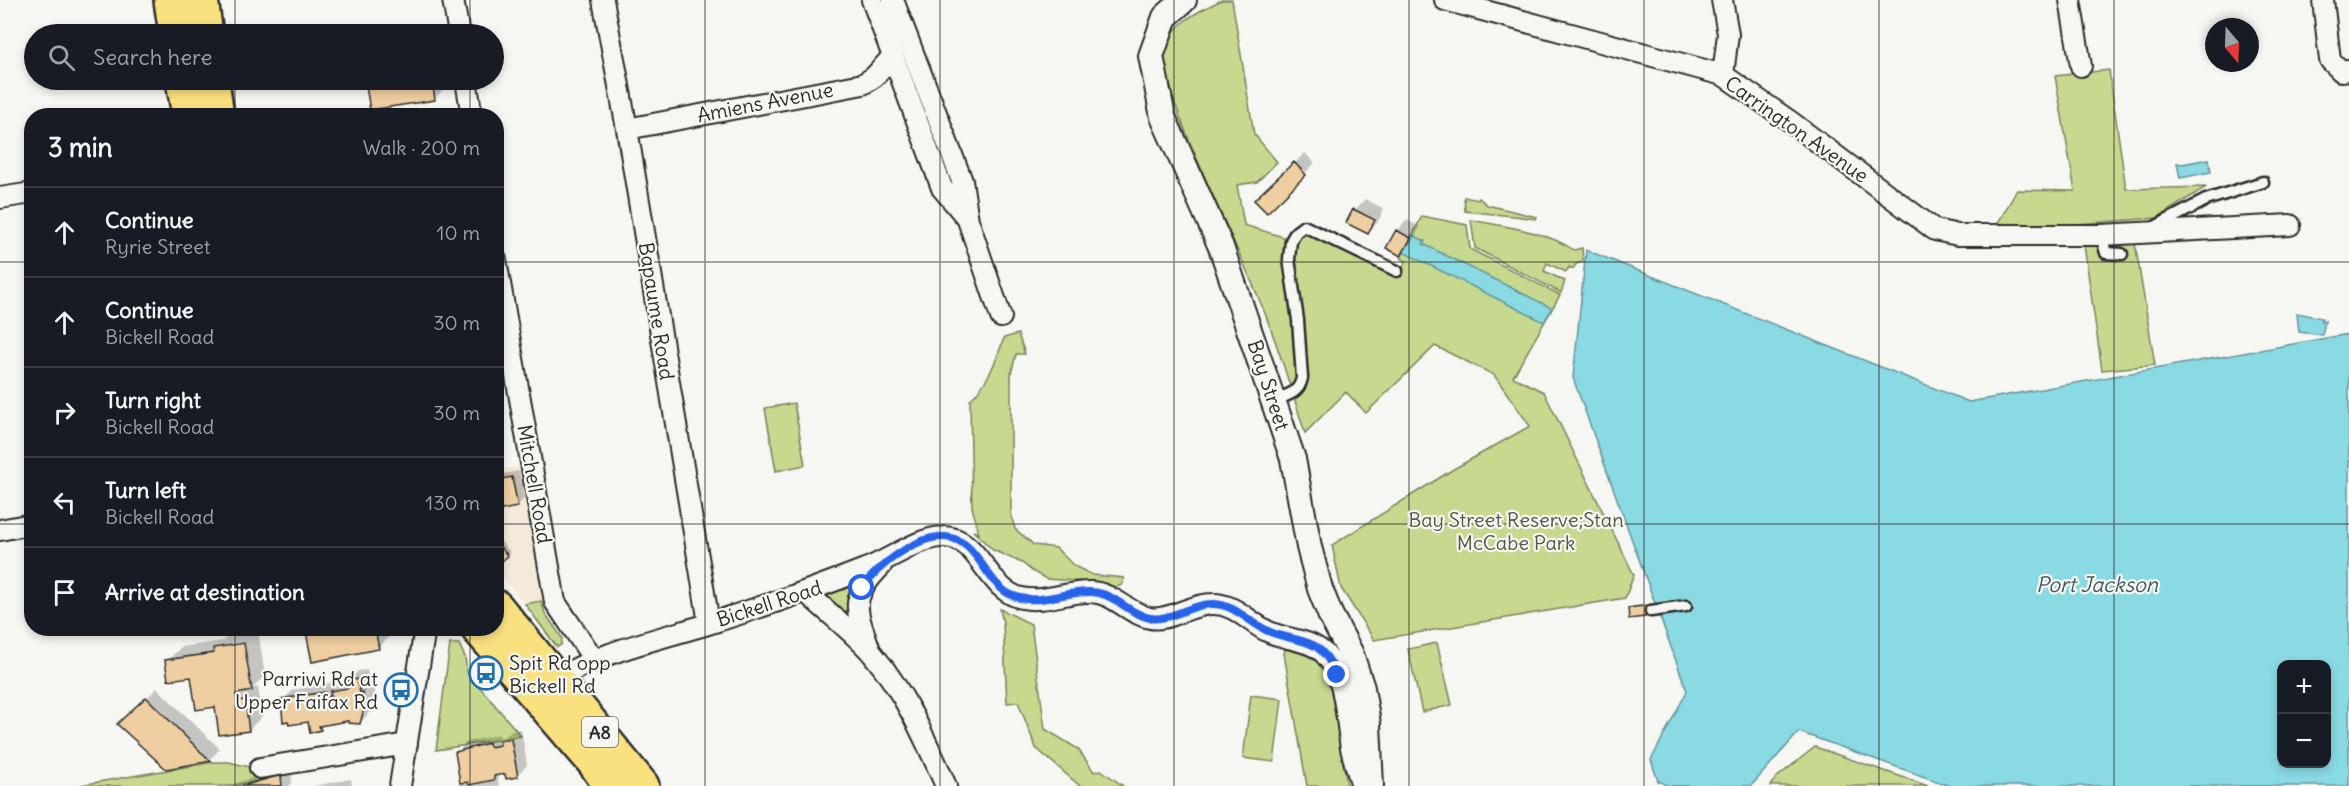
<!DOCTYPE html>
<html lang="en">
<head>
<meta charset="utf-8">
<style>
	:root { --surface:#171b24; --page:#20242c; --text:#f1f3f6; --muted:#9ea1a6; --line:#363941 }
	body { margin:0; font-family:Delius,sans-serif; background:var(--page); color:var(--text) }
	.controls { position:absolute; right:18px; bottom:18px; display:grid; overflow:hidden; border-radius:12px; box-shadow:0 3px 9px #0003 }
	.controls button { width:54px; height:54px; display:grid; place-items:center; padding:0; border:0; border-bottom:2px solid var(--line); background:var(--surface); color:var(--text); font:30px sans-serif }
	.compass { position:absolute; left:2205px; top:18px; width:54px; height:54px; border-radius:50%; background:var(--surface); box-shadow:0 3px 9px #0003; rotate:161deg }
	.stop { position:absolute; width:18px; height:18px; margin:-14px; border:4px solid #2563eb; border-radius:50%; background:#fff }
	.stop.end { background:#2563eb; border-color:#fff; box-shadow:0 2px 6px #0008 }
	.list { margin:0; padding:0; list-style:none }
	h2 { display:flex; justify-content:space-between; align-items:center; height:78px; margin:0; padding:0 24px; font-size:26px }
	h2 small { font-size:20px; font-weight:400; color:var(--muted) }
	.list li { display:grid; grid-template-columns:39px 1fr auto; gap:18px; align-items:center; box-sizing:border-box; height:90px; padding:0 24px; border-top:2px solid var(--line) }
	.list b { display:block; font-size:22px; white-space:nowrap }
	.list p { margin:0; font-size:20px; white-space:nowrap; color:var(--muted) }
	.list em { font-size:20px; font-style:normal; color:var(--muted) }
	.icon { flex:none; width:33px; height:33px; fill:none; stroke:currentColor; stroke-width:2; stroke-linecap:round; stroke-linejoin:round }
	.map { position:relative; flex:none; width:2349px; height:786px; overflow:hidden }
	.search { position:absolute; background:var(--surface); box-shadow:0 3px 9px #0003; left:24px; top:24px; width:480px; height:66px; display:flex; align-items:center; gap:15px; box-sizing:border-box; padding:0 21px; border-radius:33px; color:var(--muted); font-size:22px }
	.panel { position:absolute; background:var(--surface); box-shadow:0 3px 9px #0003; left:24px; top:108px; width:480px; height:528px; border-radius:24px }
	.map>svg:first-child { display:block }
	.built { fill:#f4eada }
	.green { fill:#c6d98e; stroke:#78825c; stroke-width:1.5 }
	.water { fill:#89dae3; stroke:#639499; stroke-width:1.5; fill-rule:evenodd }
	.shadow { fill:#0003 }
	.building { fill:#efcfa1; stroke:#2b2b2b; stroke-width:1.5 }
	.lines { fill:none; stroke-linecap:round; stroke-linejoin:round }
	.service-casing { stroke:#2b2b2b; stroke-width:15 }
	.minor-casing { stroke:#2b2b2b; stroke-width:24 }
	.tertiary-casing { stroke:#2b2b2b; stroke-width:28 }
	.trunk-casing { stroke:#2b2b2b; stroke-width:38 }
	.service { stroke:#f6f6f2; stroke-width:10 }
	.minor { stroke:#f6f6f2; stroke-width:20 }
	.tertiary { stroke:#f6f6f2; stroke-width:24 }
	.trunk { stroke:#fae180; stroke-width:33 }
	.route { stroke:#2563eb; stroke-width:8 }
	.grid { fill:none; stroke:#2b2b2b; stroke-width:1.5; stroke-opacity:0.55 }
	.labels { text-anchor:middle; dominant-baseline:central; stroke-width:4.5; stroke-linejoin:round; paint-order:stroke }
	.shield { fill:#f6f6f2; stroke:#686867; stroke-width:1.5 }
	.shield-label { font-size:18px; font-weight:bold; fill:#2b2b2b }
	.street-label { font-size:20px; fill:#2b2b2b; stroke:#f6f6f2 }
	.park-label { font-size:20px; fill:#525644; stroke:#f6f6f2 }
	.poi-label { font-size:20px; fill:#2b2b2b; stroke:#f6f6f2; text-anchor:start }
	.water-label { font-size:21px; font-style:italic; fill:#425759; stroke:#f6f6f2 }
</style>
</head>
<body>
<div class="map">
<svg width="2349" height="786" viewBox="0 0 2349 786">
	<rect width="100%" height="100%" fill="#f6f6f2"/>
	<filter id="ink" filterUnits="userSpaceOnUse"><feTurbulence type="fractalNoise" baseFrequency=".0167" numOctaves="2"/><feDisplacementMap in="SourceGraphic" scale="12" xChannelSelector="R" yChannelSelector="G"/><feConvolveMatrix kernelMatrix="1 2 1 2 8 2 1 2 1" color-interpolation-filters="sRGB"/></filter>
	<g filter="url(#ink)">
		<!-- built -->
		<path class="built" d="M519 467 545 612 533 614 497 570V470Z"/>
		<!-- green -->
		<path class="green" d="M1222 0H1232L1254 134 1277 162 1257 182 1237 185 1244 225 1283 237 1307 233 1398 276 1406 261 1401 258 1422 216 1467 225 1470 249 1560 295 1513 377 1544 392 1634 575 1625 598 1374 640 1341 588 1332 545 1452 470 1530 426 1494 375 1435 346 1366 413 1346 392 1305 433C1292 392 1280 351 1264 311 1236 242 1201 176 1176 106 1172 94 1161 69 1163 57 1168 25 1196 12 1222 0Z
			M2109 70 2126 189 2206 187 2157 218 1994 230 2017 190 2075 191 2055 76Z
			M1464 197 1478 200 1479 198 1487 205 1537 217 1536 219C1512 215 1489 214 1465 211Z
			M1471 220C1505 227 1544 230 1574 250L1582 248 1583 262 1576 264 1573 269 1569 267 1566 272 1547 263 1544 271 1565 281 1561 293 1475 248Z
			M2135 243 2155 365 2102 370 2084 245Z
			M1018 334 1025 354H1016L1011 374V515L1015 529 1034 545 1056 548 1074 566 1093 575 1124 578 1122 585 1116 587 1090 582 1046 579 1032 571 1022 563 993 550 973 531 979 534 972 507 970 400C988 383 996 361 1004 338Z
			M794 403 805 465 776 471 765 408Z
			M853 584 854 586 848 596V610L842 611 828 597 827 593Z
			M541 601 545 613 562 638 561 645 557 647 525 604Z
			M1000 609 1031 624 1045 729 1078 749 1094 772 1101 770 1123 786H1080L1036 748 1018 702 1007 703 1003 623Z
			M1437 643 1452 705 1422 712 1408 649Z
			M450 644H459L465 657 467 672 521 736 436 750Z
			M1285 649C1309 655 1318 657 1329 679L1347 786H1307L1284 654Z
			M1251 695 1282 699 1274 762 1243 758Z
			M1815 747 1928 786H1771L1776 778Z
			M214 762H229L250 767 252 775 263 780 232 786H75Z"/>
		<!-- water -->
		<path class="water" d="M2209 159 2211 172 2180 178 2177 163 2182 164Z
			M1412 235 1425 241 1423 244 1552 308 1544 322 1403 252Z
			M1586 250 1969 402 2349 334V786H1950L1799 732 1751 786H1669L1658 781 1651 760 1687 691 1573 378ZM2282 664H2326V764H2282Z
			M2297 313 2322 318V322L2325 321 2322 335 2299 332Z"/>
		<!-- shadow -->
		<path class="shadow" d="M368 80H443L445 88 434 99 367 81Z
			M1305 153 1315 163 1267 211 1256 200Z
			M1365 199 1384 209 1378 222 1367 232 1348 223 1355 210Z
			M1407 220 1420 227 1411 244 1401 255 1397 231Z
			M519 471 524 499 517 506 496 510V475Z
			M498 538 510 552 496 564V539Z
			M1653 603 1654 612 1630 609 1633 606Z
			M312 628H387L388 638 378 648 308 632Z
			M258 630 265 676 253 688 258 687 262 716 249 730 216 705 192 675 167 661 181 647 223 641 229 635Z
			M367 670 370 684 373 683 375 691 370 712 360 723 349 719 325 724 320 729 283 700 293 690 335 682 336 687 341 681 349 680 358 671Z
			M157 688 220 749 210 759 166 767 120 724Z
			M521 729 527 765 517 775 506 772 497 775 499 786H455L462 783 457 753 467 742 499 734 500 738 506 736 511 731Z
			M291 765 292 782 289 786H227Z
			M351 779 352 786H313Z"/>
		<!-- building -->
		<path class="building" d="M365 80H432L435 100 370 110Z
			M1294 162 1306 175 1267 213 1254 200Z
			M1353 209 1375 220 1368 234 1346 223Z
			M1396 230 1411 238 1401 256 1386 248Z
			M512 477 518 507 496 511V480Z
			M496 542 508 556 496 566Z
			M1651 605 1652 616 1629 619 1628 608Z
			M324 628H375L379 649 312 662 306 632Z
			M244 643 252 691 236 694 237 701 245 700 249 731 219 735 215 707 196 710 191 677 168 680 165 660 214 653 213 648Z
			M357 679 360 693 363 692 364 700 366 701 360 724 348 723V721L319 726 321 730 310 733 308 722 289 725 288 721 283 722 281 699 325 692 326 697 331 696 330 691 348 688 346 681Z
			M146 697 207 758 211 761 166 769 117 724Z
			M511 739 518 777 506 779 505 774 494 776V780L469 785 468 782 460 783 455 752 489 743 490 747 500 745 499 741Z
			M281 775 282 786H242Z"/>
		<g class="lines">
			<defs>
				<path id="service" d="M2153 228 2206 200 2263 182
					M2101 235 2106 253 2122 254
					M1275 400C1288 395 1299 393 1302 378L1298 320 1289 259 1291 241 1296 232 1304 226 1397 271
					M1651 611 1686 606"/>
				<path id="minor" d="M453 0 459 34
					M603 0 627 129 709 623
					M872 0 942 188 967 218
					M893 0 962 181 968 220 1001 317
					M1445 0 1723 75 1791 122 1935 230 1958 235H2101L2290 225
					M1722 0 1728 34 1723 75
					M2070 0 2081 66
					M2323 0 2330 60 2341 71 2349 70
					M466 80 472 116
					M627 129 863 84 874 77 893 56
					M0 198 32 193
					M496 260 555 602 595 661
					M0 530 32 524
					M806 592C827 612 852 631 871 652 904 691 926 740 946 786
					M870 650C856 610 848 599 881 566
					M548 686C590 654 655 640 705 625 759 608 812 590 865 569 888 561 919 537 943 537 980 536 986 591 1022 598 1045 603 1068 591 1091 592 1114 593 1129 614 1150 618 1168 622 1191 604 1212 604 1235 603 1249 623 1269 632 1287 640 1309 639 1324 653 1346 676 1346 718 1351 748 1354 761 1358 773 1362 786
					M260 768 407 744
					M400 786 425 628"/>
				<path id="tertiary" d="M1184 0 1165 17 1151 56 1163 117 1221 247 1293 459 1309 547 1320 589 1330 614 1351 654 1362 688 1368 724 1371 786"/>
				<path id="trunk" d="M171 0 176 34
					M201 0 206 34
					M183 80 189 116
					M212 80 217 116
					M496 607 642 786
					M478 628 594 762 611 786"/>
			</defs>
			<!-- service casing -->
			<use href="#service" class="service-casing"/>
			<!-- minor casing -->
			<use href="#minor" class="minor-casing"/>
			<!-- tertiary casing -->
			<use href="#tertiary" class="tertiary-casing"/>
			<!-- trunk casing -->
			<use href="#trunk" class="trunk-casing"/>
			<!-- service -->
			<use href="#service" class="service"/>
			<!-- minor -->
			<use href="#minor" class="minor"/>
			<!-- tertiary -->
			<use href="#tertiary" class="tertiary"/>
			<!-- trunk -->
			<use href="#trunk" class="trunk"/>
		</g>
	</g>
	<g class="lines" filter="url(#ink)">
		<!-- route -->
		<path class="route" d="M862 588C878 566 916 535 945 537 978 539 984 582 1011 595 1038 607 1065 590 1092 592 1114 593 1129 614 1150 618 1168 622 1191 604 1211 604 1234 603 1248 622 1268 631 1282 638 1301 638 1315 646 1326 653 1332 664 1337 675"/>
	</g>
	<!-- grid -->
	<path class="grid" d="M235 0V34M470 0V34M705 0V786M940 0V786M1174 0V786M1409 0V786M1644 0V786M1879 0V786M2114 0V786M235 80V116M470 80V116M0 262H32M496 262H2349M0 524H32M496 524H2349M235 628V786M470 628V786"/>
	<!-- icons -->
	<defs>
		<symbol id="bus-ring" viewBox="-11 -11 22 22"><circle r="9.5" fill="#f6f6f2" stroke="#1f6fb2" stroke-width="1.5"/><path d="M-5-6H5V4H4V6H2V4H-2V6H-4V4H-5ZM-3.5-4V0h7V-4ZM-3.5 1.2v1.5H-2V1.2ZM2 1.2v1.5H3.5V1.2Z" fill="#1f6fb2"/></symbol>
	</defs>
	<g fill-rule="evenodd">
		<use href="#bus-ring" x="467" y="654" width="38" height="38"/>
		<use href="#bus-ring" x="382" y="671" width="38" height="38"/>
	</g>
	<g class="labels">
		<!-- shield labels -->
		<rect class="shield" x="582" y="717" width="36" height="30" rx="4.5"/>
		<g class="shield-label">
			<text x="600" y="732">A8</text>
		</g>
		<!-- street labels -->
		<g class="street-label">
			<text transform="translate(765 102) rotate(-11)">Amiens Avenue</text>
			<text transform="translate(1797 129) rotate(35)">Carrington Avenue</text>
			<text transform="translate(657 311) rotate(81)">Bapaume Road</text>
			<text transform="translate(1269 385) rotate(72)">Bay Street</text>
			<text transform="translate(535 484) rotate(80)">Mitchell Road</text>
			<text transform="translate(769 603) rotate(-18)">Bickell Road</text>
		</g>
		<!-- park labels -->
		<g class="park-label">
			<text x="1516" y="519">Bay Street Reserve;Stan<tspan x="1516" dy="23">McCabe Park</tspan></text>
		</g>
		<!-- poi labels -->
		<g class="poi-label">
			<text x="509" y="662">Spit Rd opp<tspan x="509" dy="23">Bickell Rd</tspan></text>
			<text x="378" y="678" text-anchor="end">Parriwi Rd at<tspan x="378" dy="23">Upper Faifax Rd</tspan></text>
		</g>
		<!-- water labels -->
		<g class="water-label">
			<text x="2097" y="584">Port Jackson</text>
		</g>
	</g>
</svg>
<div class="controls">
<button>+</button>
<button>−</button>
</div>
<svg class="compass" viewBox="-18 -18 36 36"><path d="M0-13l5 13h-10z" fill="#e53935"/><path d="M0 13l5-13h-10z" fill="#9ea1a6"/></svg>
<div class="stop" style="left:862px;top:588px"></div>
<div class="stop end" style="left:1337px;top:675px"></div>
<div class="search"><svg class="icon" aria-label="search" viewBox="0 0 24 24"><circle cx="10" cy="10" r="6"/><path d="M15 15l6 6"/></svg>Search here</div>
<section class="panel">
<h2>3 min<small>Walk · 200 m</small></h2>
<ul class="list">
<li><svg class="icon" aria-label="ahead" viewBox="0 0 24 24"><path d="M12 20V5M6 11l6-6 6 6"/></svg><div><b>Continue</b><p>Ryrie Street</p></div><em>10 m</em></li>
<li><svg class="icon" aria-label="ahead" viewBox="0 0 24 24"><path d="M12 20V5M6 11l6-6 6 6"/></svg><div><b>Continue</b><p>Bickell Road</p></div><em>30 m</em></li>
<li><svg class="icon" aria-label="right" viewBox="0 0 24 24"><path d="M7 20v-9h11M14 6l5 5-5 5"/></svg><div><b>Turn right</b><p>Bickell Road</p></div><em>30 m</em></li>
<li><svg class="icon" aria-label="left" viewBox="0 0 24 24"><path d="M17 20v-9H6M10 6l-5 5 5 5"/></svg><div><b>Turn left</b><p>Bickell Road</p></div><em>130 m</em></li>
<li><svg class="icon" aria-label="arrive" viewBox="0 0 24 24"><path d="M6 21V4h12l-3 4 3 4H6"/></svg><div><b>Arrive at destination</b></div></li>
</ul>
</section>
</div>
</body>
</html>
